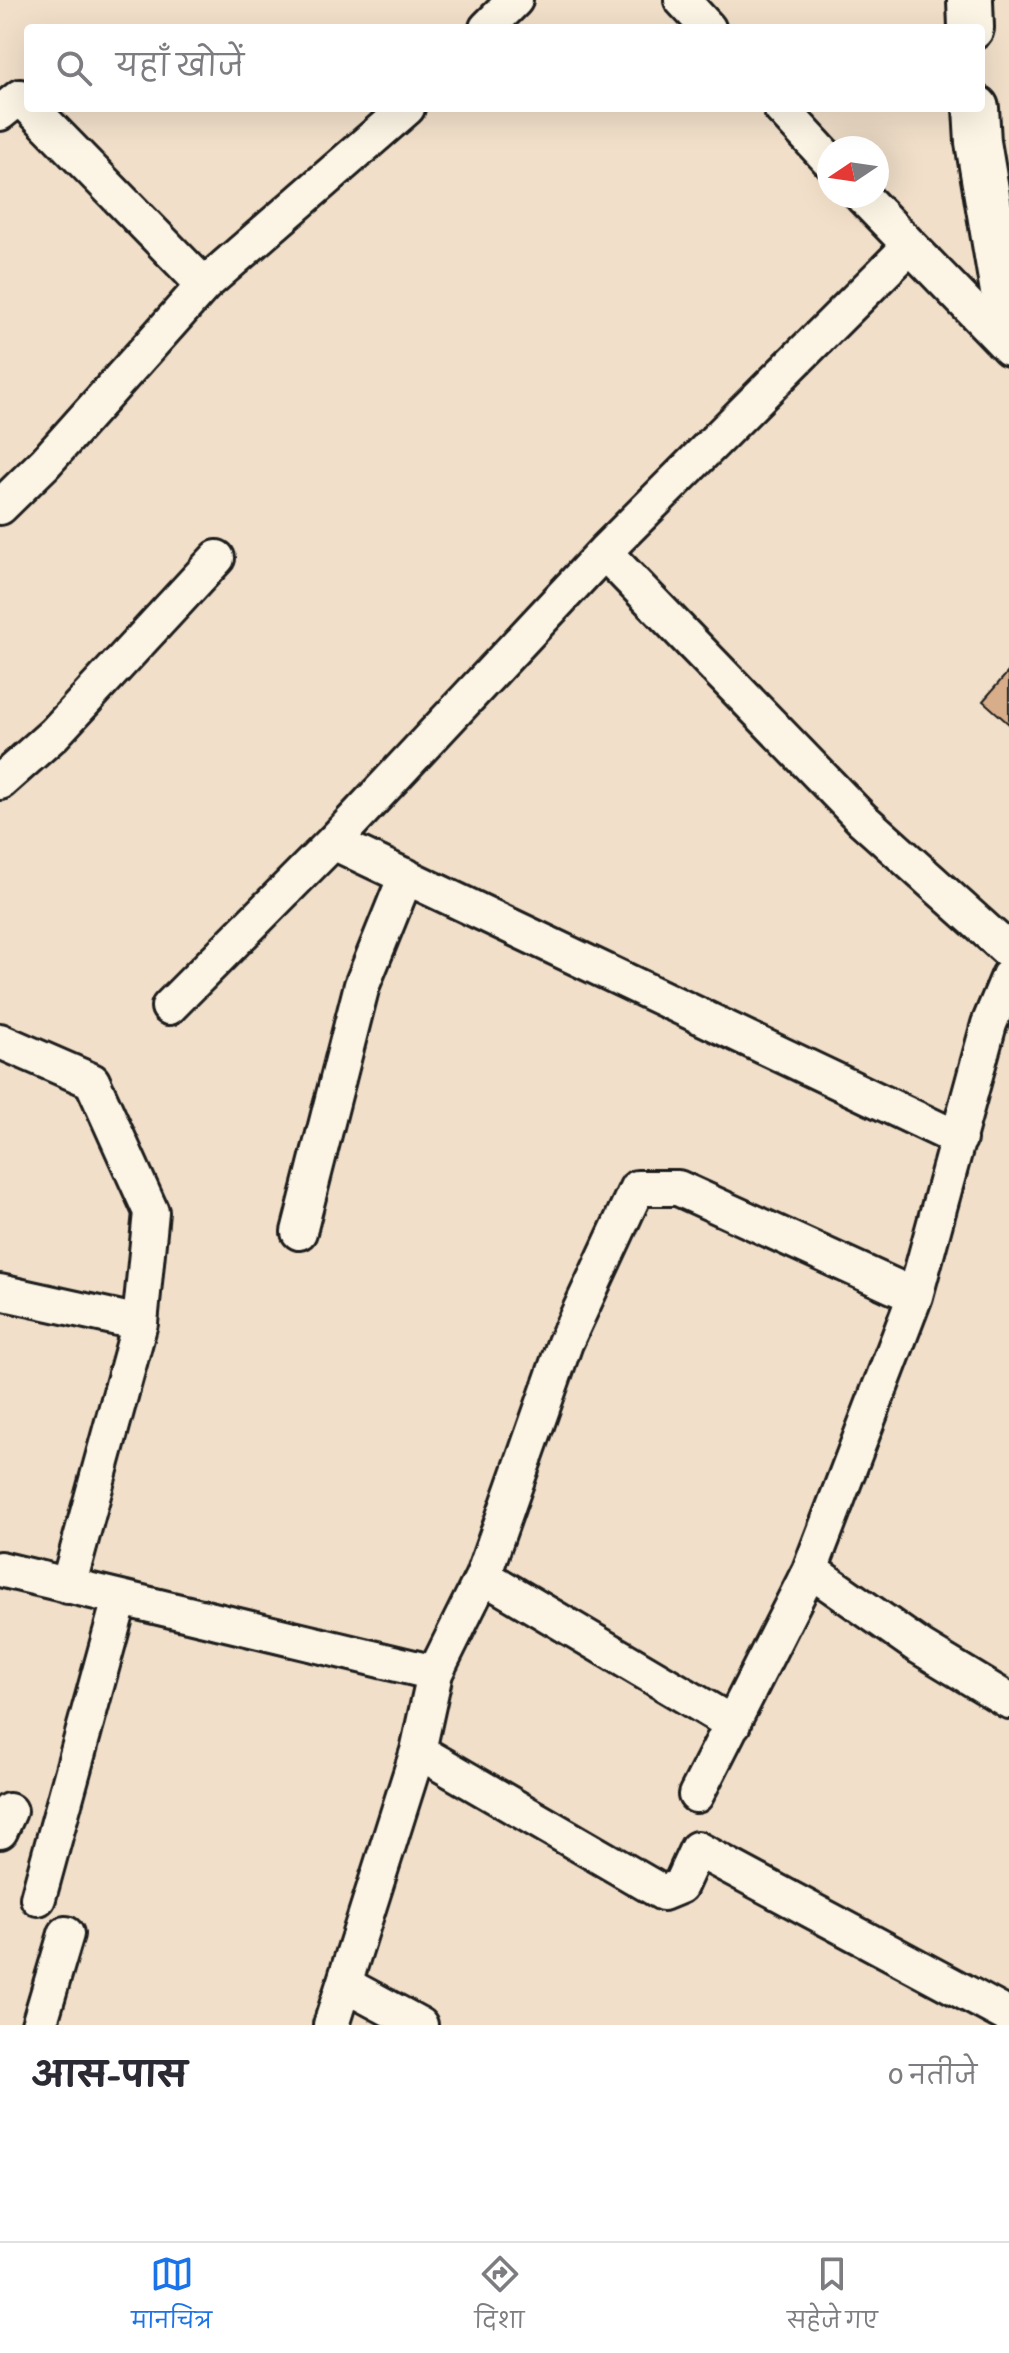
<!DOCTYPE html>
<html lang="hi">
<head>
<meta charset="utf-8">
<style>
	:root { --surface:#fff; --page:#f2f2f3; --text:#2b2b33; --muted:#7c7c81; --line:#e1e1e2; --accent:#1a73e8 }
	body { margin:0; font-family:Itim,"Playpen Sans Deva",sans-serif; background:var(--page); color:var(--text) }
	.compass { position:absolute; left:817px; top:136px; width:72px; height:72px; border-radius:50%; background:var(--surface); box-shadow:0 8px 32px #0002; rotate:257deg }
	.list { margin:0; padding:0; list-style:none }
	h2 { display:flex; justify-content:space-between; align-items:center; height:104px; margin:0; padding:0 32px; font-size:34px }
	h2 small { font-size:26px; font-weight:400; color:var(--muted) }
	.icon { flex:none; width:44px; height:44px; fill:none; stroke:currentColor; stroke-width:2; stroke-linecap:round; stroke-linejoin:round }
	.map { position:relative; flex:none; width:1009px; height:2025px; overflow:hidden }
	.search { position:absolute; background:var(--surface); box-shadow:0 8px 32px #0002; left:24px; right:24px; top:24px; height:88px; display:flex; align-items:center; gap:20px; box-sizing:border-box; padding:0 28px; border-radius:8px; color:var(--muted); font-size:30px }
	.sheet { height:216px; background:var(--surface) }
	nav { display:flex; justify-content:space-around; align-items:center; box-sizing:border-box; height:112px; border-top:2px solid var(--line); background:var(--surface); font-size:22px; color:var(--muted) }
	nav a { display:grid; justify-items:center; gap:4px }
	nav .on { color:var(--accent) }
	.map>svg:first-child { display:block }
	.building { fill:#d8ad89; stroke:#1c1c1c; stroke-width:2 }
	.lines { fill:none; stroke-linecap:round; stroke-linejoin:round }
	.street-casing { stroke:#1c1c1c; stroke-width:40 }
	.secondary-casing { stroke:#1c1c1c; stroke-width:50 }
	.street { stroke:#fcf5e5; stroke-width:34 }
	.secondary { stroke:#fcf5e5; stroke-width:44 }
</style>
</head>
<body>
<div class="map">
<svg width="1009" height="2025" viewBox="0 0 1009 2025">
	<rect width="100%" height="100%" fill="#f1dfc9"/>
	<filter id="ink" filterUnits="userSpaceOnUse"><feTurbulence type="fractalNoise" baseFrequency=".0125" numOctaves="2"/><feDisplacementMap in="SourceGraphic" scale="16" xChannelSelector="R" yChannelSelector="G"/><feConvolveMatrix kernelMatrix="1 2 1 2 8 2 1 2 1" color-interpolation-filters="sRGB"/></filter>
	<g filter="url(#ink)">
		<!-- building -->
		<path class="building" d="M1009 671V724L983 701Z"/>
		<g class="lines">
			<defs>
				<path id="street" d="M682 0 708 28
					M487 28 515 0
					M31 108 204 285
					M781 108 829 160
					M0 113 20 97 28 105
					M862 196 1009 348
					M0 507 45 463 204 285 407 108
					M604 552 862 819 1009 951
					M0 782 54 734 217 558
					M333 842 959 1139
					M169 1007 333 842 604 552 909 247
					M0 1041 92 1081 151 1212 140 1323 68 1586
					M299 1232 362 985 406 876
					M0 1292 140 1323
					M0 1569 435 1673
					M810 1570 920 1647 1009 1701
					M483 1576 733 1724
					M418 1751 663 1893 680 1886 697 1849 1009 2016
					M696 1795 810 1570 915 1296 989 1024 1009 976
					M0 1831 9 1811
					M38 1898 120 1599
					M344 1984 420 2025
					M39 2025 66 1934
					M331 2025 418 1751 435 1673 483 1576 565 1343 637 1188H678L915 1296"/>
				<path id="secondary" d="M970 0 971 28
					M976 108 978 142 1009 327"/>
			</defs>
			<!-- street casing -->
			<use href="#street" class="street-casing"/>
			<!-- secondary casing -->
			<use href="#secondary" class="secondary-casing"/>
			<!-- street -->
			<use href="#street" class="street"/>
			<!-- secondary -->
			<use href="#secondary" class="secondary"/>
		</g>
	</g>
</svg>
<svg class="compass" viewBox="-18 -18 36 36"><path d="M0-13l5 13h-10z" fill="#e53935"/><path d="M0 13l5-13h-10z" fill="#7c7c81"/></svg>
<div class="search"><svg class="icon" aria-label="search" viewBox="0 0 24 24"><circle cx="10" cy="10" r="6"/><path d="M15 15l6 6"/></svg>यहाँ खोजें</div>
</div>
<section class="sheet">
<h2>आस-पास<small>0 नतीजे</small></h2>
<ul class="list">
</ul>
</section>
<nav>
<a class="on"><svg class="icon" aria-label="map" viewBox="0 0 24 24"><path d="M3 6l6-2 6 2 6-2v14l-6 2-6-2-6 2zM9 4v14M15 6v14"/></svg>मानचित्र</a>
<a><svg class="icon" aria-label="directions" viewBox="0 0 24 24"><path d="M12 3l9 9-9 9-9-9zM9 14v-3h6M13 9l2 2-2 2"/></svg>दिशा</a>
<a><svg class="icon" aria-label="saved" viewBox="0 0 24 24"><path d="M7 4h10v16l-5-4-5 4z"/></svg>सहेजे गए</a>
</nav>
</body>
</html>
